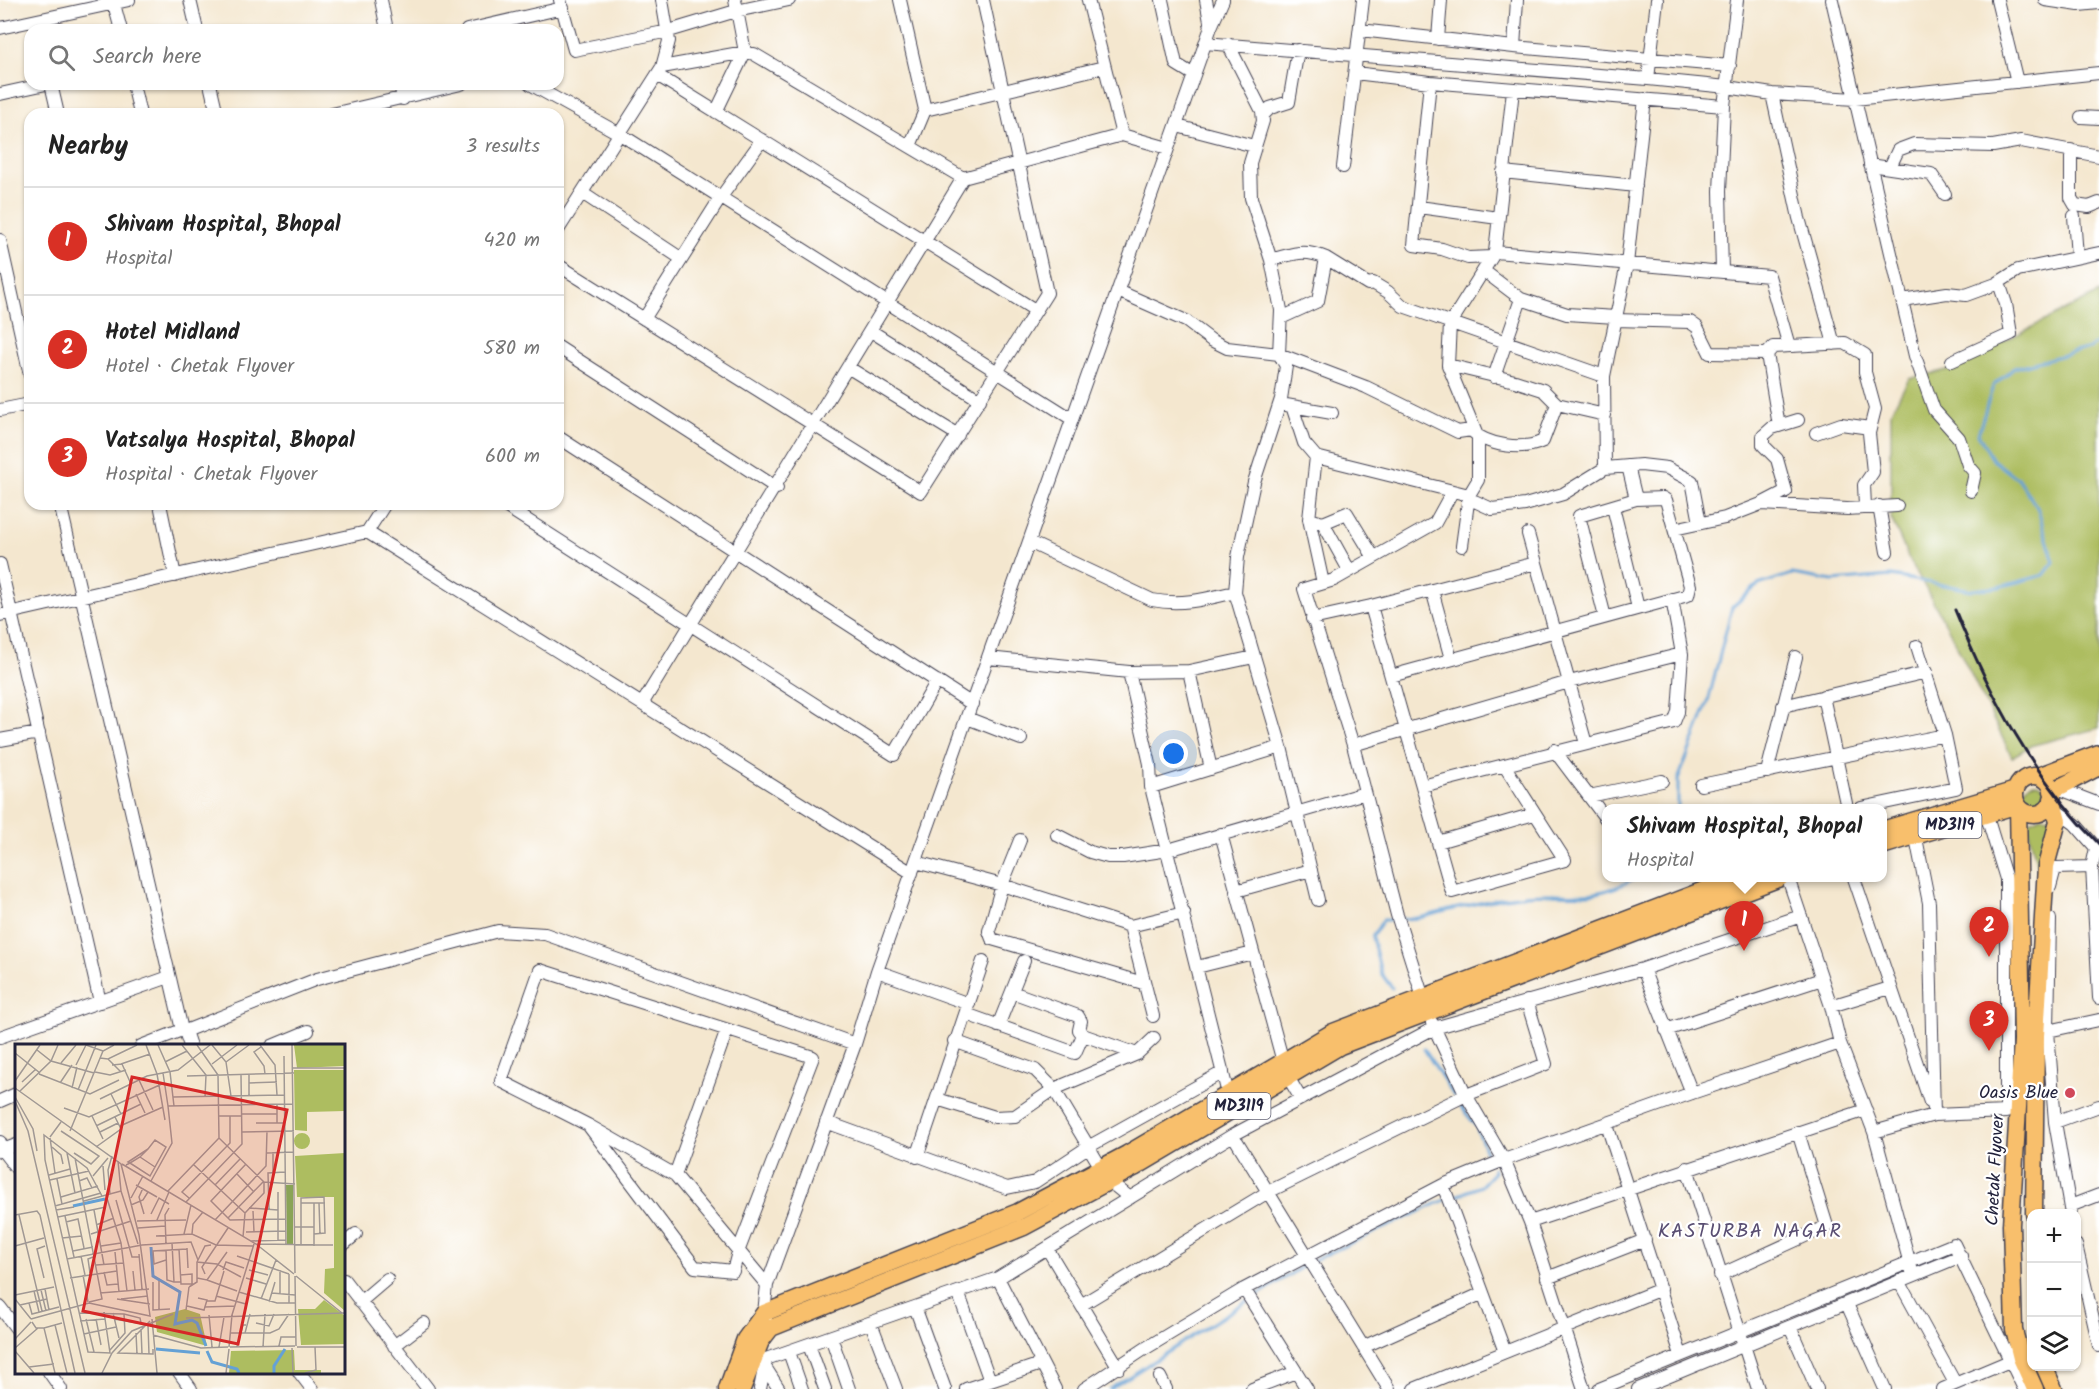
<!DOCTYPE html>
<html lang="en">
<head>
<meta charset="utf-8">
<style>
	:root { --surface:#fff; --page:#f6f6f6; --text:#222; --muted:#767676; --line:#e0e0e0; --accent:#d93025 }
	body { margin:0; font-family:Kalam,sans-serif; background:var(--page); color:var(--text) }
	.controls { position:absolute; right:18px; bottom:18px; display:grid; overflow:hidden; border-radius:12px; box-shadow:0 2px 4px #0004 }
	.controls button { width:54px; height:54px; display:grid; place-items:center; padding:0; border:0; border-bottom:2px solid var(--line); background:var(--surface); color:var(--text); font:30px sans-serif }
	.you { position:absolute; left:1174px; top:754px; width:21px; height:21px; margin:-15px; border:4px solid #fff; border-radius:50%; background:#1a73e8; box-shadow:0 0 0 9px #1a73e833 }
	.badge { display:grid; place-items:center; width:39px; height:39px; border-radius:50%; background:var(--accent); color:#fff; font-size:20px; font-weight:700 }
	.pin { position:absolute; translate:-50% -50px; filter:drop-shadow(0 2px 3px #0008) }
	.pin::after { content:''; position:absolute; top:32px; width:21px; height:18px; background:inherit; clip-path:polygon(0 0,100% 0,50% 100%) }
	.popup { position:absolute; left:1602px; top:804px; width:285px; height:78px; box-sizing:border-box; display:grid; place-content:center; border-radius:12px; background:var(--surface); filter:drop-shadow(0 2px 4px #0005); font-size:20px; white-space:nowrap; color:var(--muted) }
	.popup b { font-size:22px; color:var(--text) }
	.popup::after { content:''; position:absolute; left:50%; top:100%; margin-left:-12px; border:12px solid transparent; border-top-color:var(--surface) }
	.list { margin:0; padding:0; list-style:none }
	h2 { display:flex; justify-content:space-between; align-items:center; height:78px; margin:0; padding:0 24px; font-size:26px }
	h2 small { font-size:20px; font-weight:400; color:var(--muted) }
	.list li { display:grid; grid-template-columns:39px 1fr auto; gap:18px; align-items:center; box-sizing:border-box; height:108px; padding:0 24px; border-top:2px solid var(--line) }
	.list b { display:block; font-size:22px; white-space:nowrap }
	.list p { margin:0; font-size:20px; white-space:nowrap; color:var(--muted) }
	.list em { font-size:20px; font-style:normal; color:var(--muted) }
	.icon { flex:none; width:33px; height:33px; fill:none; stroke:currentColor; stroke-width:2; stroke-linecap:round; stroke-linejoin:round }
	.map { position:relative; flex:none; width:2099px; height:1389px; overflow:hidden }
	.search { position:absolute; background:var(--surface); box-shadow:0 2px 4px #0004; left:24px; top:24px; width:540px; height:66px; display:flex; align-items:center; gap:15px; box-sizing:border-box; padding:0 21px; border-radius:18px; color:var(--muted); font-size:22px }
	.panel { position:absolute; background:var(--surface); box-shadow:0 2px 4px #0004; left:24px; top:108px; width:540px; height:402px; border-radius:18px }
	.map>svg:first-child { display:block }
	.green { fill:#adbd60; stroke:#68704e; stroke-width:1.5 }
	.lines { fill:none; stroke-linecap:round; stroke-linejoin:round }
	.stream { stroke:#64a1d5; stroke-width:3 }
	.minor-casing { stroke:#424051; stroke-width:14 }
	.major-casing { stroke:#424051; stroke-width:19 }
	.minor { stroke:#fff; stroke-width:12 }
	.major { stroke:#f8bf6c; stroke-width:16 }
	.rail { stroke:#22223b; stroke-width:3 }
	.poi-dot { fill:#d1495b; stroke:#fff; stroke-width:2 }
	.labels { text-anchor:middle; dominant-baseline:central; stroke-width:4.5; stroke-linejoin:round; paint-order:stroke }
	.shield { fill:#fff; stroke:#646476; stroke-width:1.5 }
	.shield-label { font-size:16px; font-weight:bold; fill:#22223b }
	.poi-label { font-size:18px; fill:#22223b; stroke:#fff; text-anchor:end }
	.street-label { font-size:18px; fill:#22223b; stroke:#fff }
	.neighbourhood-label { font-size:20px; letter-spacing:1.5px; fill:#594e72; stroke:#fff }
	.inset-river { fill:none; stroke:#64a1d5; stroke-width:3 }
	.inset-road { fill:none; stroke:#a09894; stroke-width:1.5 }
	.view { fill:#d62828; fill-opacity:0.15; stroke:#d62828; stroke-width:3 }
	.inset-edge { fill:none; stroke:#22223b; stroke-width:3 }
</style>
</head>
<body>
<div class="map">
<svg width="2099" height="1389" viewBox="0 0 2099 1389">
	<rect width="100%" height="100%" fill="#fff"/>
	<filter id="ink" filterUnits="userSpaceOnUse"><feTurbulence type="fractalNoise" baseFrequency=".0167" numOctaves="2"/><feDisplacementMap in="SourceGraphic" scale="12" xChannelSelector="R" yChannelSelector="G"/><feConvolveMatrix kernelMatrix="1 2 1 2 8 2 1 2 1" color-interpolation-filters="sRGB"/></filter>
	<filter id="wash" filterUnits="userSpaceOnUse"><feTurbulence type="fractalNoise" baseFrequency=".008" numOctaves="4" result="noise"/><feDisplacementMap in="SourceGraphic" scale="24" xChannelSelector="R" yChannelSelector="G"/><feGaussianBlur stdDeviation="1.35" result="paint"/><feColorMatrix in="noise" values="0 0 0 0 0 0 0 0 0 0 0 0 0 0 0 0 0 1.4 0 .05"/><feComposite in="paint" operator="in"/></filter>
	<g filter="url(#wash)">
		<rect width="100%" height="100%" fill="#f4e7cf"/>
		<!-- green -->
		<path class="green" d="M2099 293V728L2030 746 2012 757 1949 630 1908 557 1891 518V411L1909 379 1947 370Z
			M2024 794a11 11 0 1 1 22 0a11 11 0 1 1-22 0Z
			M2040 816 2051 817 2038 870 2027 823Z"/>
		<g class="lines">
			<!-- stream -->
			<path class="stream" d="M1678 808V780L1708 702 1732 607 1758 585 1792 574 1833 581 1891 576 1972 590 1999 587 2044 575 2054 562 2037 507 2018 479 1993 460 1978 434 1993 386 2014 368 2090 348 2099 342
				M1402 919 1418 918C1451 910 1485 900 1518 896 1564 889 1589 905 1635 878
				M1392 988 1381 973 1372 937 1383 920H1395
				M1424 1049 1454 1096
				M1458 1102 1476 1126 1490 1162
				M1451 1198 1481 1186 1494 1172 1493 1168
				M1314 1260 1445 1200
				M1253 1298 1308 1263
				M1110 1389 1247 1301"/>
		</g>
	</g>
	<g filter="url(#ink)">
		<g class="lines">
			<defs>
				<path id="minor" d="M190 0 197 30
					M381 0 387 30
					M560 0 574 50 669 31 736 11 789 0
					M900 0 925 110 910 146
					M1088 0 1122 135
					M1162 0 1176 64 1194 75
					M1206 0 1211 27
					M1832 0 1915 356 1934 410 1959 438 1968 465 1975 473 1971 491
					M1997 0 2017 82
					M2045 0 2079 5 2099 3
					M114 4 121 30
					M0 28 129 0
					M467 30 563 8
					M1360 30 1514 47 1730 66
					M1438 39 1441 0
					M1205 43 1648 79 1727 87 1772 94 1855 99 2099 73
					M1228 44 1262 111 1263 121 1250 163 1251 198 1271 260 1281 310 1279 354 1286 366 1281 399 1254 482 1238 557 1235 592 1281 747 1318 900
					M1514 47 1517 0
					M662 67 745 52 754 54 963 178
					M1355 73 1430 82 1724 106
					M657 75 1035 310
					M1648 79 1657 0
					M1430 82 1414 245 1442 249 1468 258 1492 257
					M51 84 58 114
					M133 84 140 114
					M210 84 217 114
					M400 84 403 99
					M530 84 620 134 1072 419
					M0 94 46 84
					M1772 94 1799 218 1834 344
					M925 110 1104 67
					M716 112 745 52 735 0
					M332 114 461 84
					M1263 115 1270 108 1289 102 1298 50
					M2081 117 2099 118
					M1177 126 1254 146
					M2071 150V198L2075 205 2089 207 2099 203
					M1870 165 1931 174 1945 194
					M1343 167 1363 0
					M1890 167 1898 150 1914 144 1993 146 2021 141 2099 156
					M1503 172 1636 186
					M582 193 682 259
					M1419 207 1498 218
					M2074 216 2077 257
					M558 230 662 67 669 41 662 0
					M0 240 30 375
					M1495 252 1769 276 1789 346
					M1326 258 1368 284 1373 283 1388 292 1403 306 1604 376 1605 468
					M1271 260C1293 253 1305 249 1326 258L1318 301 1281 318
					M558 265 921 492 1047 293 983 0
					M1484 271 1521 299 1567 314 1616 317
					M1722 272 1720 191 1724 106 1737 0
					M1118 291 1186 321 1211 340 1227 348 1279 354 1366 387 1458 432 1471 430C1487 446 1523 451 1543 441L1557 404
					M1902 300 1947 293 1966 295 1996 284 2018 270 2099 253
					M644 319 721 197 762 140
					M1615 320 1690 322 1697 327 1710 353 1767 354
					M871 331 980 400
					M558 347 777 488
					M1952 361 2011 334 2006 304 1999 283
					M1448 365 1515 381 1543 390 1557 404 1605 415
					M849 368 958 435
					M1604 376 1627 264 1645 99
					M1494 377 1521 299
					M1286 405 1332 413
					M1292 406 1304 443 1316 457 1469 495 1478 480V438L1448 365 1450 324 1495 252 1513 90
					M0 410 30 404
					M1779 426 1767 354 1773 347 1845 343 1865 355V372L1875 409 1869 433 1873 472 1864 485 1865 506
					M1816 433 1841 424 1870 428
					M558 437 972 704
					M1316 457 1309 519 1323 583
					M1628 466 1636 499
					M1470 499 1492 509 1525 505 1563 494 1605 468 1641 465 1667 468 1692 481 1700 523
					M60 504 182 1030 185 1031 317 979 498 931 545 934 855 1044
					M160 504 175 576
					M502 504 894 755 937 681
					M1761 504 1786 491 1777 459 1763 445V436L1772 428 1798 420
					M1879 506 1887 552
					M1613 507 1638 608
					M1309 519 1323 523 1347 513 1373 556
					M1323 523 1349 570
					M1674 529 1725 518 1761 504 1847 509 1897 506
					M367 532 912 873
					M1528 534 1586 744
					M1029 542 1152 600C1182 606 1206 599 1235 592
					M1462 546 1469 495
					M0 564 100 1002
					M1432 590 1451 659
					M1371 606 1452 892 1565 860 1504 765
					M0 615 367 532 385 504
					M1312 619 1371 606 1536 563
					M988 658 1129 672 1189 671 1254 657
					M1189 671 1211 769
					M1129 672 1150 764 1151 787 1228 1094
					M1391 676 1688 595 1690 586 1666 500 1663 498 1636 499 1579 516 1605 617
					M1823 696 1847 808
					M642 704 963 178 1122 135 1168 148
					M1783 706 1927 672
					M967 718 1021 739
					M0 740 39 733
					M1353 745 1569 682 1682 654 1672 599
					M1554 750 1606 819
					M1767 772 1796 657
					M1701 785 1945 735
					M1422 786 1674 722 1678 712 1682 654
					M1151 787 1281 747
					M2060 789 2099 804
					M1589 796 1662 781
					M1861 808 1956 788 1945 735 1917 646
					M2057 811 2075 824 2099 851
					M1914 828 1929 903 1934 1115
					M1221 834 1283 1062
					M1057 835 1090 852 1108 857H1123L1168 850 1365 793
					M1020 840 1002 885 989 931 992 939 1143 983
					M1438 842 1534 814
					M2096 848 2092 867 2099 998
					M916 862 1002 885 1130 926 1184 913
					M1788 878 1831 1006 1840 1043 1874 1132 1913 1275
					M1854 878 1930 1102
					M2050 887 2055 868 2092 867
					M1236 891 1311 870
					M2050 919 2048 1031 2055 1122 2071 1214
					M1130 926 1153 1016
					M1197 967 1253 953
					M1643 969 1692 1093
					M877 971 969 1004
					M1012 992 1078 1016 1081 1021 1079 1030 1083 1035 1137 1054
					M1425 1004 1397 915 1353 745 1304 589 1334 580 1435 523 1452 492
					M1831 1006 1890 988
					M966 1014 1075 1053 1083 1035
					M1432 1023 1466 1095 1504 1160 1530 1222 1584 1389
					M998 1026 1024 961
					M1666 1030 1822 979
					M185 1031 190 1046
					M2048 1031 2099 1020
					M0 1037 169 977
					M954 1041 1035 1070 1054 1089 1109 1181 1130 1198
					M141 1046 182 1030
					M272 1046 308 1031
					M1288 1077 1301 1099
					M937 1099 995 1117 1015 1116 1054 1089 1137 1054 1154 1038
					M0 1101 16 1094
					M826 1122 1007 1188 1035 1182 1088 1147 1223 1072
					M2055 1122 2099 1106
					M588 1125 695 1267 733 1271 738 1252 813 1057 540 970 501 1081 588 1125 675 1175 767 1285
					M1607 1125 1681 1355
					M1874 1132 1934 1115 2006 1112V879L1984 807
					M1233 1135 1389 1389
					M0 1142 2 1150 16 1168
					M0 1151 16 1145
					M917 1157 983 961
					M1687 1168 1758 1389
					M675 1175 727 1030
					M1443 1185 1505 1352
					M2070 1206 2099 1195
					M1530 1222 1866 1110
					M344 1244 356 1234
					M2076 1245 2099 1346
					M1048 1250 1119 1368
					M1720 1275 1827 1226 1798 1132
					M998 1278 1055 1389
					M1547 1278 1645 1240
					M344 1280 428 1389
					M1899 1281 1955 1383
					M1244 1289 1307 1389
					M958 1292 990 1381
					M360 1302 387 1279
					M1847 1304 1885 1389
					M1081 1305 1268 1192 1466 1095 1546 1064 1527 1001
					M0 1307 16 1328
					M915 1307 945 1389
					M766 1319 764 1313 767 1285 855 1044 877 971 1211 27 1223 0
					M871 1323 896 1389
					M1790 1327 1817 1389
					M831 1337 849 1389
					M809 1345 825 1389
					M394 1346 424 1323
					M1363 1347 1483 1293
					M789 1352 802 1389
					M748 1360 766 1359 998 1278 1233 1135 1434 1028 1643 969 1801 916
					M765 1367 779 1389
					M49 1372 61 1389
					M179 1372 191 1389
					M299 1372 312 1389
					M1160 1377 1166 1389
					M760 1389 766 1359
					M966 1389 1041 1364
					M1084 1389 1146 1348 1244 1289 1443 1185 1504 1160 1692 1093 1840 1043
					M1252 1389 1296 1372
					M1414 1389 1661 1289
					M1599 1389 1954 1244 2024 1389
					M1638 1389 1961 1256
					M1943 1389 2012 1360"/>
				<path id="major" d="M2038 776 2099 753
					M2015 795a19 19 0 1 1 38 0a19 19 0 1 1-38 0Z
					M2052 791 2099 767
					M1882 830 2016 790
					M1882 846 2018 805 2022 1040 2011 1225 2014 1330 2021 1358 2035 1389
					M2034 1214 2036 1036 2046 866 2058 821 2052 799
					M2044 1366 2054 1389
					M727 1389 745 1339 764 1313 1018 1212 1127 1154 1333 1032 1735 878
					M742 1389 761 1341 771 1328 1024 1227 1134 1168 1340 1046 1780 878"/>
			</defs>
			<!-- minor casing -->
			<use href="#minor" class="minor-casing"/>
			<!-- major casing -->
			<use href="#major" class="major-casing"/>
			<!-- minor -->
			<use href="#minor" class="minor"/>
			<!-- major -->
			<use href="#major" class="major"/>
			<!-- rail -->
			<path class="rail" d="M1955 610C1990 696 2034 778 2099 844"/>
		</g>
	</g>
	<!-- markers -->
	<circle class="poi-dot" cx="2070" cy="1093" r="6"/>
	<g class="labels">
		<!-- shield labels -->
		<g class="shield">
			<rect x="1918.5" y="812" width="63" height="26" rx="4.5"/>
			<rect x="1207.5" y="1093" width="63" height="26" rx="4.5"/>
		</g>
		<g class="shield-label">
			<text x="1950" y="825">MD3119</text>
			<text x="1239" y="1106">MD3119</text>
		</g>
		<!-- poi labels -->
		<g class="poi-label">
			<text x="2058" y="1093">Oasis Blue</text>
		</g>
		<!-- street labels -->
		<g class="street-label">
			<text transform="translate(1996 1170) rotate(-87)">Chetak Flyover</text>
		</g>
		<!-- neighbourhood labels -->
		<g class="neighbourhood-label">
			<text x="1750" y="1232">KASTURBA NAGAR</text>
		</g>
	</g>
	<!-- overview -->
	<g transform="translate(15 1044)">
		<rect width="330" height="330" fill="#f4e7cf"/>
		<path d="M279 1H330V22L282 24ZM279 26H330V67L292 68V87L280 86ZM279 97a8 8 0 1 1 16 0a8 8 0 1 1-16 0ZM330 109V267L309 249 310 225 319 224V153H282L280 112ZM309 256 330 272V300L286 301 283 265H300ZM170 265 185 270 192 302 142 288 140 273ZM279 306 280 326H306V329H214L216 307Z" fill="#adbd60"/>
		<path d="M271 141H278V200H272Z" fill="#8aa456"/>
		<path class="inset-river" d="M58 162 90 155M136 203 138 232 165 248 160 280 177 276 182 279 191 302M141 305 185 309M192 307 197 318 222 325 224 329M259 329V322L270 305"/>
		<path class="inset-road" d="M71 1 88 7M131 1 142 30 150 76M143 1 155 28 159 62M167 1 191 31 190 53M182 1 203 31 204 94 249 138 280 140M197 1 211 18 216 52M245 1 260 21 262 51M277 1 280 229M246 3 239 8 249 22 250 30M22 6 36 17 79 29M0 9 25 29M269 12 271 201M85 14 93 15 122 1M93 15 106 28M150 18 172 7M211 18 234 1M46 19 61 1M106 20 135 10M197 20 222 1M61 21 71 1M97 21 107 20 116 40M277 24H330M80 28 95 31 111 26M148 29 153 62M24 30 75 50 104 36M234 30V52M172 32 279 29M124 36 138 66M0 37 25 1M7 38 21 25M45 39 57 21M234 39 262 38M0 44 106 120 124 191 135 272 74 259 16 275M57 44 62 23M63 46 81 1M5 47 36 17 43 1M96 50 106 70M121 50 130 69M0 53 18 85 22 107M158 53 269 51M85 55 132 32 163 26 195 1M0 57 13 87 70 329M262 60V79M49 64 74 73 149 39M227 70H262M77 72 88 95M204 72H227M241 79H269M81 82 126 60M105 82 148 63M46 87 84 112 76 120 59 109M55 87 88 7 99 1M85 88 103 79M227 88 279 87M35 93 46 78M35 94 40 129M37 103 46 111 48 120M81 103 106 85 100 73M258 108V129M52 109 60 149M252 109 279 108M125 113 140 123M60 114 87 255 74 258M103 117 106 147 123 200M107 120 241 200 279 230M231 120 196 157 215 176 271 175M111 121 115 119 125 113 133 105 140 96 151 103 135 132 115 119 113 118 133 105M179 121 230 169 228 193M88 122 90 146M222 130 239 148M34 131 55 125M78 132 93 114M42 135 47 160M35 136 74 127M64 137 72 134 77 144M136 137 157 99 153 62 278 60M121 141 142 153M200 141 225 115M128 144 124 153 129 170M153 147 204 94M263 148V196M95 150 93 126 97 112M91 151 106 199 112 247M87 152 72 124 29 91 30 116 73 308 95 309 89 268M46 153 83 142M116 154 128 132M174 154 167 148 215 99V72M101 156 117 213H124M69 157 106 147M171 158 227 100 226 31M286 159H310M299 159V202M304 159 305 190M116 161 128 156 133 148M40 162 86 149M234 164 263 166M41 166 59 163M79 166 89 221M254 166 253 129 270 128M238 167 239 188M230 169 249 149V138M136 170 144 154 154 160M0 171 22 167 25 171 60 329M4 171 27 267M50 172 59 213M43 173 91 163M213 174 248 138M142 176 154 148M200 176 251 122 252 87M122 177 171 176M51 178 63 175 69 204M81 181 99 174M280 183H299M123 184 150 182M231 188 271 187M76 190 116 177M169 190 176 161M177 190 178 180 188 168M141 192 177 190 201 201 238 202M47 194 67 192M236 197 271 196M157 199 159 238H166M151 200 150 171 154 164M241 200 318 201M196 201 190 202 182 218 202 220 226 233M286 201V154L309 153 310 189 299 190M0 202 29 194M86 202 106 199M172 204 173 224M164 205 166 240H177V230L165 231M151 206 152 236 159 238M58 207 78 203M100 208 104 248M124 210 127 245M66 212 70 231M222 212 274 230M52 215 127 201 176 198 183 216M151 216 139 220 138 207 172 205M81 221 109 219M208 226 211 218 229 224M234 226 253 231M118 227 120 246M89 228 92 241 103 240M75 229 73 215 78 213M190 230 187 223 213 184M274 230V259M68 231 73 258M280 232 281 302M281 232 327 269M29 234 22 205 30 202M55 234 102 227M182 234 192 236 212 208M231 234 251 240M192 236 222 247M138 238V266L155 265M174 243 182 238V218M30 245 34 266M26 246 31 267M19 247 24 268M224 248 262 259H280M85 249 134 245M257 249 280 251M265 250V226M0 251 39 243M201 252 231 260M0 255 16 275M102 255 135 260M106 255 133 252M246 255 261 216M191 257H200L209 227M254 258 260 238M14 259 17 270 44 263M5 261 32 255M172 262 189 266 192 256 183 254M190 263 220 262M144 266V237M171 266 174 243M64 269 109 270 125 274 126 279M98 269 104 294M194 271 197 303M171 274 330 269M71 275 79 308M81 275 86 301M99 275 128 280M137 275 142 329M65 277 90 275M135 277 103 309 138 310V305M17 278 21 284H29L40 329M241 279 254 282 259 270M40 281 52 329M133 281 134 310M29 284 47 279M126 285 127 310M121 289 122 310M215 289H255L264 285 274 270M230 289 235 270M69 290 101 283M138 291 186 304 213 303M0 295 16 278M264 302 266 293H281M204 303 209 273M214 303 217 271 239 200M215 303 280 302M222 303 228 281H231M248 303 250 270M282 303H330M0 304 23 284M277 304 278 329M95 306 110 289 109 270M0 307 19 329M14 323 39 320M87 329 97 309 117 287 158 270M211 329 214 305M290 329 301 326 300 303"/>
		<path class="view" d="M117 33 272 66 223 300 68 267Z"/>
		<rect width="330" height="330" class="inset-edge"/>
	</g>
</svg>
<div class="controls">
<button>+</button>
<button>−</button>
<button><svg class="icon" aria-label="layers" viewBox="0 0 24 24"><path d="M12 4l9 5-9 5-9-5zM3 14l9 5 9-5"/></svg></button>
</div>
<div class="you"></div>
<div class="pin badge" style="left:1744px;top:951px">1</div>
<div class="popup"><b>Shivam Hospital, Bhopal</b>Hospital</div>
<div class="pin badge" style="left:1989px;top:957px">2</div>
<div class="pin badge" style="left:1989px;top:1051px">3</div>
<div class="search"><svg class="icon" aria-label="search" viewBox="0 0 24 24"><circle cx="10" cy="10" r="6"/><path d="M15 15l6 6"/></svg>Search here</div>
<section class="panel">
<h2>Nearby<small>3 results</small></h2>
<ul class="list">
<li><span class="badge">1</span><div><b>Shivam Hospital, Bhopal</b><p>Hospital</p></div><em>420 m</em></li>
<li><span class="badge">2</span><div><b>Hotel Midland</b><p>Hotel · Chetak Flyover</p></div><em>580 m</em></li>
<li><span class="badge">3</span><div><b>Vatsalya Hospital, Bhopal</b><p>Hospital · Chetak Flyover</p></div><em>600 m</em></li>
</ul>
</section>
</div>
</body>
</html>
